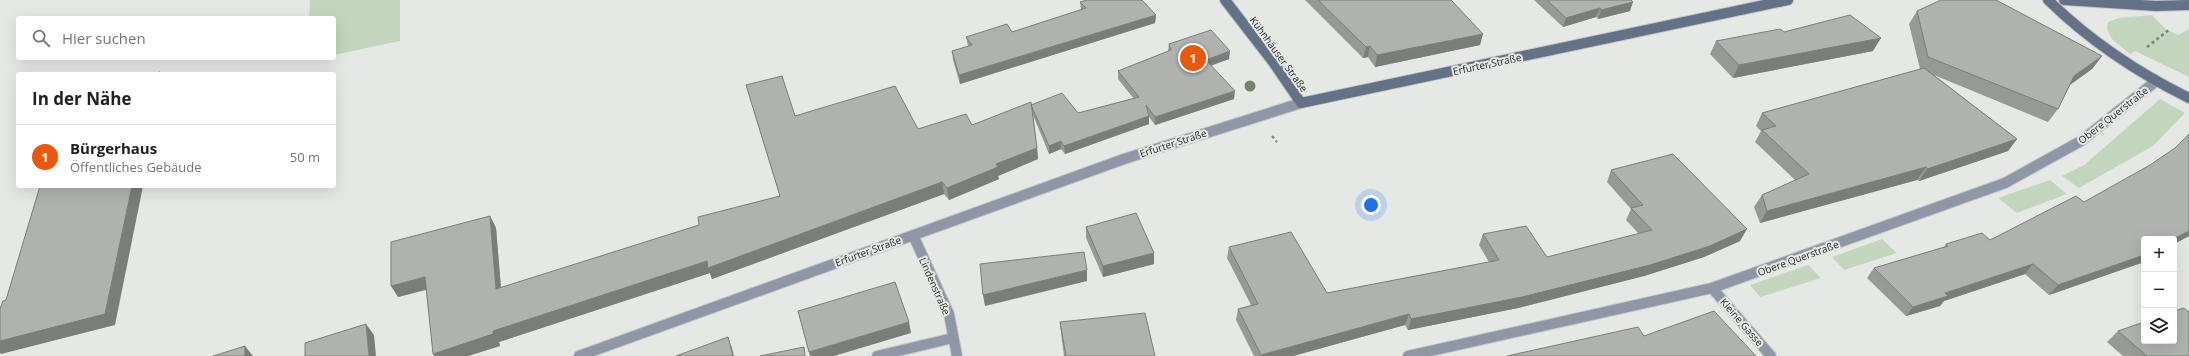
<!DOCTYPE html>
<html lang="de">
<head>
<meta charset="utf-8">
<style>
	:root { --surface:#fff; --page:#f6f6f6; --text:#202124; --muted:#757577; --line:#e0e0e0; --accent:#ea580c }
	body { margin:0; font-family:"Open Sans",sans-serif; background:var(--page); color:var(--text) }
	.controls { position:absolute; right:12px; bottom:12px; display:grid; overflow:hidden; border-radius:4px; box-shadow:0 4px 16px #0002 }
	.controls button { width:36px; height:36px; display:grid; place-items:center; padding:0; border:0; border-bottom:1px solid var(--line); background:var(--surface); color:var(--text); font:20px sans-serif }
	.you { position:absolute; left:1371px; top:205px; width:14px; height:14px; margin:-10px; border:3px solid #fff; border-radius:50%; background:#1a73e8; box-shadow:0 0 0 6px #1a73e833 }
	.badge { display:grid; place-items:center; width:26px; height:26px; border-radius:50%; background:var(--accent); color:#fff; font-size:13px; font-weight:700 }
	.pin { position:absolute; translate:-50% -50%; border:2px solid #fff; box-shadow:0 1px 4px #0006 }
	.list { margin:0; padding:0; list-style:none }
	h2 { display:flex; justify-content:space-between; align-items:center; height:52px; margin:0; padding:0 16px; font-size:17px }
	h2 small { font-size:13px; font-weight:400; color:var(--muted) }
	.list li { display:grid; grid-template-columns:26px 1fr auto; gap:12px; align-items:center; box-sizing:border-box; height:64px; padding:0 16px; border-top:1px solid var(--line) }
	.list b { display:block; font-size:15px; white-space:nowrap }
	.list p { margin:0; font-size:13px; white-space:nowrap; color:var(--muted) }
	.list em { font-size:13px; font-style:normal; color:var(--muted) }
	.icon { flex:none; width:22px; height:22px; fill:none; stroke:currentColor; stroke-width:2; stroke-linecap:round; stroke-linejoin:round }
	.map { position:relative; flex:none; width:2189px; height:356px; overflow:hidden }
	.search { position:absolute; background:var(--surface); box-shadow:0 4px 16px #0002; left:16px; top:16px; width:320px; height:44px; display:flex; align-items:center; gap:10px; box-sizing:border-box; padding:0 14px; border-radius:4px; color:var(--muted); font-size:15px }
	.panel { position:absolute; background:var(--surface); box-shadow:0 4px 16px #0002; left:16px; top:72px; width:320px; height:116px; border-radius:4px }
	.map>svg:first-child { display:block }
	.green { fill:#c3d6bd }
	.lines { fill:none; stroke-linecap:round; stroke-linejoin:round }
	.lane-casing { stroke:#c4c6c4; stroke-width:12 }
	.street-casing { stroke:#c4c6c4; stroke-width:12 }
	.secondary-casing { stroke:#c4c6c4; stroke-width:12 }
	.path { stroke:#7f817f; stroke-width:2.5; stroke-dasharray:3 3; stroke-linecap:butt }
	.lane { stroke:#8f97a6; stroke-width:10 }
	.street { stroke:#8f97a6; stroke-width:10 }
	.secondary { stroke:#657186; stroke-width:10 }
	.tree { fill:#72856a }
	.wall { fill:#979997 }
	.shaded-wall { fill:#7b7d7b }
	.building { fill:#b0b2b0; stroke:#7b7d7b }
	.labels { text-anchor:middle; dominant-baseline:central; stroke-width:4; stroke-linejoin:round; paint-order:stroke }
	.street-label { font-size:10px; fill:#282928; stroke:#e6e8e6 }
</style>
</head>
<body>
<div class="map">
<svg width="2189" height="356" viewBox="0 0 2189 356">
	<rect width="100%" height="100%" fill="#e6e8e6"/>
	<!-- green -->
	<path class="green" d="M310 0H400V41L334 55V18H309Z
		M2152 15 2166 29 2178 35 2189 29V77L2135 51 2130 54 2112 39 2107 29 2108 22 2119 18Z
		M2160 99 2185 113 2153 146 2079 188 2062 176 2084 165Z
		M2050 180 2067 194 2017 213 1998 198Z
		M1882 239 1897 253 1844 270 1832 257Z
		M1808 265 1821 278 1760 297 1750 285Z"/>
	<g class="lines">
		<defs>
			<path id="lane" d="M877 356 953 338"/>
			<path id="street" d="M913 235 949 314 957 356
				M1712 288 1771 356
				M579 356 1124 159 1301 103
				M1408 356 1712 288 2005 183 2081 141 2155 82"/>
			<path id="secondary" d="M1225 0 1273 62 1301 103 1788 0
				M2048 0C2090 41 2136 72 2189 98
				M2064 0 2156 6 2189 5"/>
		</defs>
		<!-- lane casing -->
		<use href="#lane" class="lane-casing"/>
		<!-- street casing -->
		<use href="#street" class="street-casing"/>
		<!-- secondary casing -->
		<use href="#secondary" class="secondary-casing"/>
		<!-- path -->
		<path class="path" d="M2147 47 2170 29
			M1272 136 1277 142"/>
		<!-- lane -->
		<use href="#lane" class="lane"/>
		<!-- street -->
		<use href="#street" class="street"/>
		<!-- secondary -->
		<use href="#secondary" class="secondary"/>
	</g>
	<!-- trees -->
	<circle class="tree" cx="1250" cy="86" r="5.5"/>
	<!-- wall -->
	<path class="wall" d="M1305 0H1451L1480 45 1375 67 1368 57 1363 58Z
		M1534 0H1631L1630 11 1598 19 1596 17 1563 27Z
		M1080 2 1156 15 1155 23 960 84 953 60 952 51 968 46 966 37 1012 32 1081 10Z
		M1917 11 2102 56 2092 69 2070 85 2058 109 2048 122 1934 75 2017 139 2008 151 1919 181 1917 180 1760 223 1754 207 1762 195 1795 180 1755 142 1761 131 1756 126 1762 113 1920 69 1909 24Z
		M1784 32 1873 51 1733 78 1710 54 1716 41Z
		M1169 44 1229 59 1211 65 1234 99 1155 125 1149 117V124L1065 154 1061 149 1049 154 1033 115 1037 148 1038 159 998 176 999 179 949 200 944 194 712 279 710 273 499 342 500 346 468 356H434L426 290 398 297 490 216 496 228 501 288 699 225 780 196 746 85 795 116 918 129 972 125 1031 106 1078 113 1134 99 1118 79V71L1168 51Z
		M1611 170 1740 241 1704 257 1644 276 1518 308 1408 330 1405 325 1293 356H1254L1236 320 1238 309 1251 305 1227 258 1229 247 1327 293 1489 262 1479 245 1483 234 1547 257 1639 234 1626 220 1631 209 1607 182Z
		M1086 227 1154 264 1103 277 1086 238Z
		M2189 236 2174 244V239H2144V262L2049 295 2025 274 1944 301 1940 306 1906 316 1867 278 1874 268 1944 247 1946 244 1990 240Z
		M1060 322 1155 356H1064L1061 333Z
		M2118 331 2189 356H2123L2107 342Z"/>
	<!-- shaded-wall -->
	<path class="shaded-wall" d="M1633 2 1630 11 1598 19 1601 10Z
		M1600 8 1596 17 1563 27 1566 18Z
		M1156 15 1155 23 960 84 959 75Z
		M1483 34 1480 45 1375 67 1377 55Z
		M1881 38 1873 51 1733 78 1739 65Z
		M1370 46 1368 57 1363 58 1366 47Z
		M1230 51 1229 59 1205 68 1206 60Z
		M2102 56 2092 69 2064 89 2074 76Z
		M1235 91 1234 99 1155 125V117Z
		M1149 116V124L1065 154 1064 146Z
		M2017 139 2008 151 1919 181 1927 169Z
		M1061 141V149L1049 154V146Z
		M1037 148 1038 159 998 176 999 179 949 200 947 188 996 164Z
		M1926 167 1917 180 1760 223 1767 211Z
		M942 182 944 194 712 279 710 273 499 342 500 346 468 356H434L433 354 493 331 707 261Z
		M132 186H143L115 325 1 354 0 353V341Z
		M490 216 496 228 502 301 496 289Z
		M1747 229 1740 241 1704 257 1644 276 1518 308 1408 330 1411 319Z
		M2189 231V236L2174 244V239H2173Z
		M1154 253V264L1103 277V266Z
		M2144 255V262L2049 295 2058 285Z
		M2033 264 2025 274 1944 301 1940 306 1906 316 1913 307 1945 293Z
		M1087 270V281L985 306 983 295Z
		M425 277 432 288 398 297 391 286Z
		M1409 314 1405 325 1293 356H1260L1261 355Z
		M909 322 911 333 834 356H810L809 352Z
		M366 324 374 335 376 356H369Z
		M728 337 732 348 734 356H733Z
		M245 346 253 356H245Z"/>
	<!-- building -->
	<path class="building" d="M1087 0H1142L1156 15 959 75 952 51 972 45 966 37 1007 24 1012 32 1086 8 1080 2Z
		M1318 0H1451L1483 34 1377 55 1370 46 1366 47Z
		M1547 0H1631L1633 2 1601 10 1600 8 1566 18Z
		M1941 0H1996L2102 56 2074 76 2058 109 1928 57 1917 11Z
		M1850 15 1881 38 1739 65 1716 41 1780 29 1784 32Z
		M1211 30 1230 51 1206 60 1235 91 1155 117 1146 105 1149 116 1064 146 1061 141 1049 146 1031 105 1062 93 1078 113 1139 97 1118 71 1171 50 1169 44Z
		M1924 68 2017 139 1927 169 1926 167 1767 211 1762 195 1809 174 1762 130 1776 126 1762 113Z
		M160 72 159 74H151Z
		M782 76 795 116 895 86 918 129 966 114 972 125 1031 102 1037 148 996 164 998 167 947 188 942 182 708 268 707 261 493 331V334L433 354 425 277 391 286V242L490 216 496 289 699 225 698 217 780 196 746 85Z
		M2189 134V231L2173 239H2144V255L2058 285 2033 264 1945 293 1948 296 1913 307 1874 268 1948 246 1946 244 1982 233 1990 240 2076 196 2084 202 2150 165 2175 148Z
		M1673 154 1747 229 1710 246 1650 265 1522 297 1411 319 1409 314 1261 355 1238 309 1258 304 1229 247 1291 232 1327 293 1499 260 1483 234 1526 226 1547 257 1652 230 1631 208 1643 205 1611 170Z
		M40 186H132L105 314 0 341V309L3 301 6 300Z
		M1136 213 1154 253 1103 266 1086 227Z
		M1084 252 1087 270 983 295 980 264Z
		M895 282 909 322 809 352 798 311Z
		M2184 308 2189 312V356H2147L2118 331 2144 322V341H2174V311Z
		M1714 311 1756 356H1507L1638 327 1644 336Z
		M1145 313 1155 356H1066L1060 322Z
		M366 324 369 356H305V343Z
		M728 337 733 356H676Z
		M245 346V356H213Z
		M804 347 805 356H760Z"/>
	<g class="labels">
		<!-- street labels -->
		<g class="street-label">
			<text transform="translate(1279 54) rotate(54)">Kühnhäuser Straße</text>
			<text transform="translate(1487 64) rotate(-12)">Erfurter Straße</text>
			<text transform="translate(2113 115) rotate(-38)">Obere Querstraße</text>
			<text transform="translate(1173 143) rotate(-18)">Erfurter Straße</text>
			<text transform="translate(868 251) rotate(-20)">Erfurter Straße</text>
			<text transform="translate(1798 258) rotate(-20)">Obere Querstraße</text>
			<text transform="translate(935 286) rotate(66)">Lindenstraße</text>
			<text transform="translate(1742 322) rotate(49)">Kleine Gasse</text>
		</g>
	</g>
</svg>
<div class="controls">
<button>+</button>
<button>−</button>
<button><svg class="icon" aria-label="layers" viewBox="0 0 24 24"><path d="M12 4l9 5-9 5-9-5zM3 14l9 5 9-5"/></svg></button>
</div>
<div class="you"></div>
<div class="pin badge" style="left:1193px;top:58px">1</div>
<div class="search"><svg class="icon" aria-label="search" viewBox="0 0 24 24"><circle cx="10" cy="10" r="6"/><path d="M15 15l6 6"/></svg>Hier suchen</div>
<section class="panel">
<h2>In der Nähe<small></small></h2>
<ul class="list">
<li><span class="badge">1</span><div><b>Bürgerhaus</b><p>Öffentliches Gebäude</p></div><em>50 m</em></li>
</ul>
</section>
</div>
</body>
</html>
